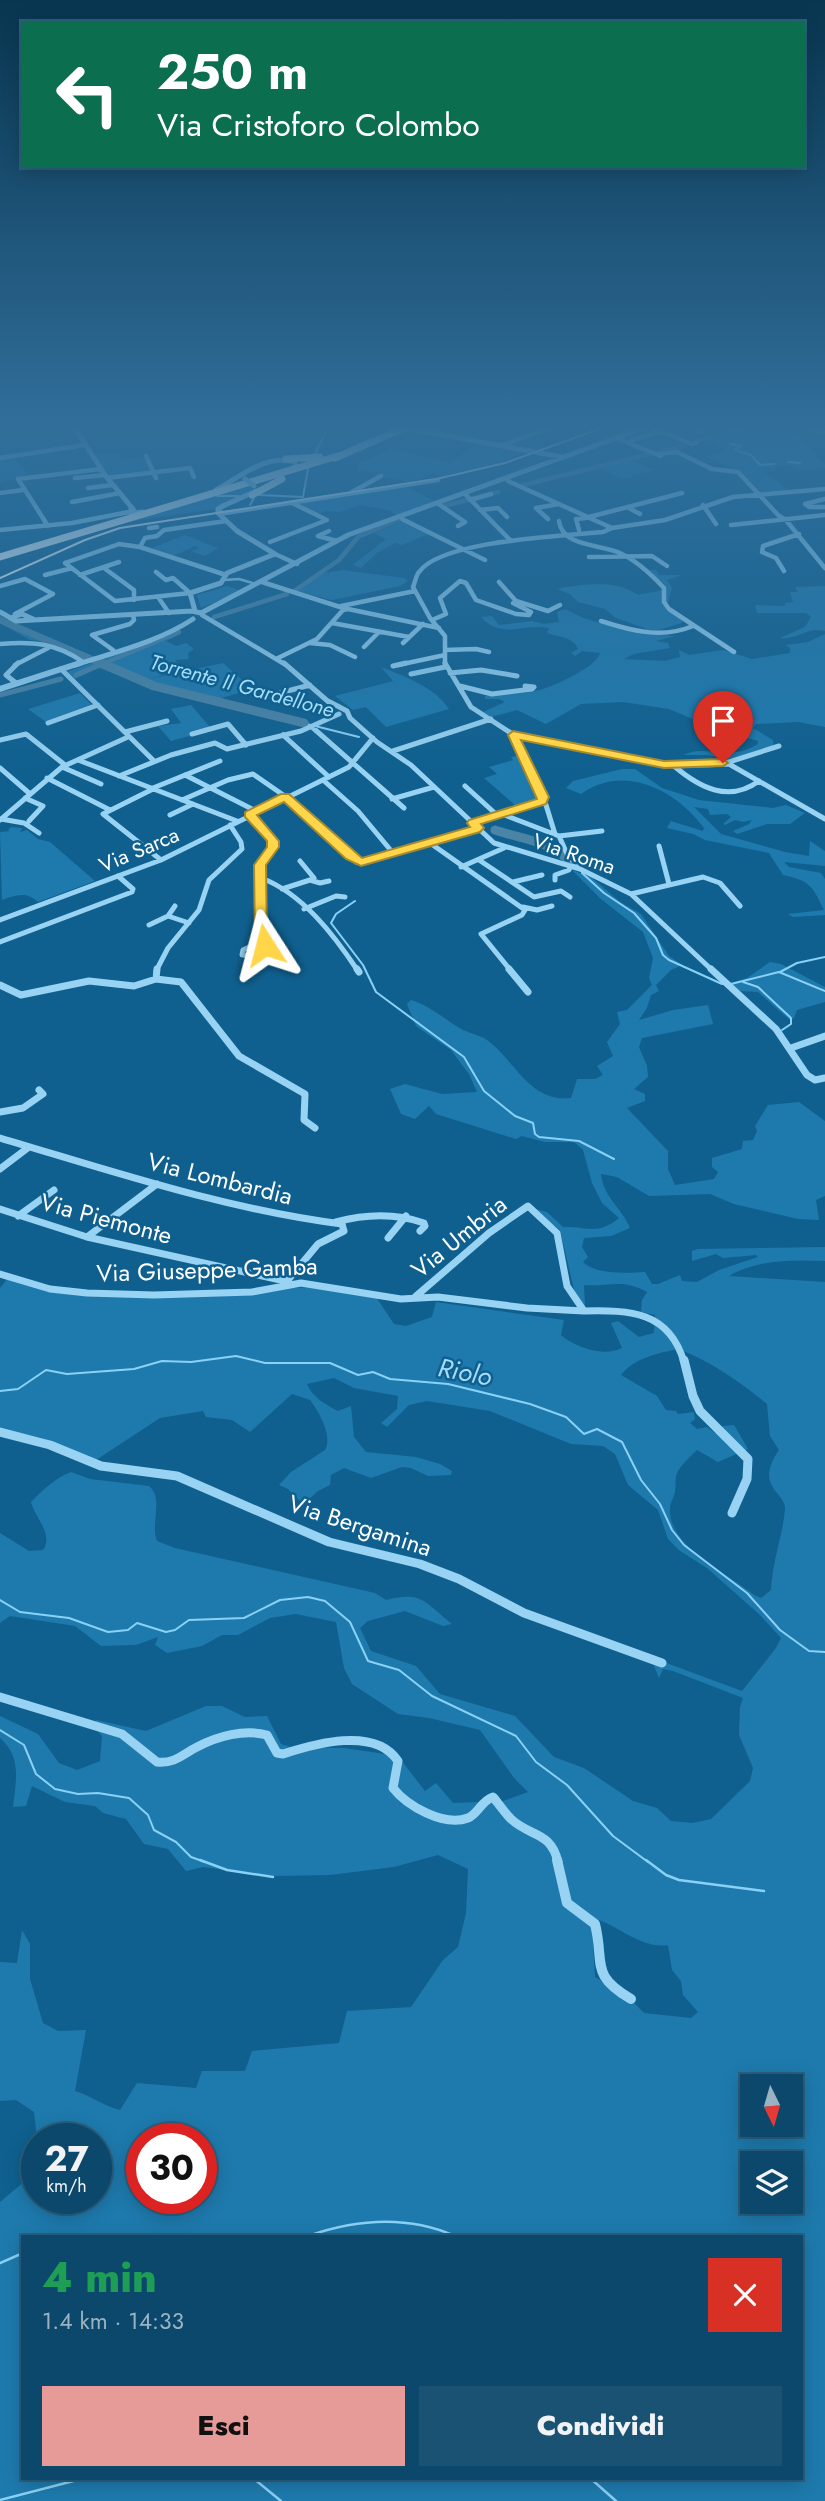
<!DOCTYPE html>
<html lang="it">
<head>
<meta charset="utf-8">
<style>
	:root { --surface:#0b486b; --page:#195273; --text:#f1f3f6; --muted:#9ab2c1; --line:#2b607e; --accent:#e69b98 }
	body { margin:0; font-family:Jost,sans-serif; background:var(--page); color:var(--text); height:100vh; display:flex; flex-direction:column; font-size:26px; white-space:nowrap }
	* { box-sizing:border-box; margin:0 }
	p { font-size:23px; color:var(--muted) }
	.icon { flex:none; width:38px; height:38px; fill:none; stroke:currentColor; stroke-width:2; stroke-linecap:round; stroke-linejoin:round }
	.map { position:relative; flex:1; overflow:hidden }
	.details { position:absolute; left:21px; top:2235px; width:782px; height:245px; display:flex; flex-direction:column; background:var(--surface); border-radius:0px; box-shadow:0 4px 18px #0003,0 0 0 2px var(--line) }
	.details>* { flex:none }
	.hud { position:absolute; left:21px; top:21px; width:784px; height:147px; border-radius:0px; box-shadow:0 4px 18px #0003,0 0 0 2px var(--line); background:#0b6e4f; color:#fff; overflow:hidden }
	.needle { width:46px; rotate:175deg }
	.controls { position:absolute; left:740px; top:2074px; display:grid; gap:14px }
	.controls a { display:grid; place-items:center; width:63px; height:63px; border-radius:0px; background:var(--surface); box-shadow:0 4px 18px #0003,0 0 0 2px var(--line); font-size:35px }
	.speed { position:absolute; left:21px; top:2123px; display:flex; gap:14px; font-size:35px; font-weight:700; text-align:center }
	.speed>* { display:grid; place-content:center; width:91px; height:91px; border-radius:50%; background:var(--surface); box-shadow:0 4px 18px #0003,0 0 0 2px var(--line); line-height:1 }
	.speed small { font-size:18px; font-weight:400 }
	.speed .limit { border:10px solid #d22; background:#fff; color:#111 }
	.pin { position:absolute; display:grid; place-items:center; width:60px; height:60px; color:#fff; margin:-72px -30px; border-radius:50% 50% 50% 0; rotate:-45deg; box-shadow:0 0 7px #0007 }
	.pin .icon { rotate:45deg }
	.me { position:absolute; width:77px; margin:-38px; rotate:351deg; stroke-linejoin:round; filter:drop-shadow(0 0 5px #0008) }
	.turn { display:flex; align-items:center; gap:24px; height:147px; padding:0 21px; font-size:32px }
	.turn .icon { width:91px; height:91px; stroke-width:2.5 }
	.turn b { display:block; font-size:49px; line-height:60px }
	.round { display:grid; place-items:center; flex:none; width:74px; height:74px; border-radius:0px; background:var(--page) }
	.head { display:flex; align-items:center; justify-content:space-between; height:119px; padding:0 21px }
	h1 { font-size:42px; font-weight:800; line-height:52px; color:#1e9e55 }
	.action { display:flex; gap:14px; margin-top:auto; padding:14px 21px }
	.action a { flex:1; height:80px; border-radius:0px; background:var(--accent); color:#111; font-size:28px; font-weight:800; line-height:80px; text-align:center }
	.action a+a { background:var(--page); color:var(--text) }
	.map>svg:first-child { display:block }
	.green { fill:#1e7aad; fill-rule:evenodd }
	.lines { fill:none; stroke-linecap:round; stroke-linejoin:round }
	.stream-far1 { stroke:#8ad1f7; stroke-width:2 }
	.stream { stroke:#8ad1f7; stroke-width:2.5 }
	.canal-far1 { stroke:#4a84a6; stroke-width:4.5 }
	.canal { stroke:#4a84a6; stroke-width:5 }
	.river-far1 { stroke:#4a84a6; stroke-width:7 }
	.river { stroke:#4a84a6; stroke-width:9 }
	.pedestrian { stroke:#98d3f3; stroke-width:2.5 }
	.minor-far4 { stroke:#98d3f3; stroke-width:4.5 }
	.minor-far3 { stroke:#98d3f3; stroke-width:5 }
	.minor-far2 { stroke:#98d3f3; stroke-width:7 }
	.minor-far1 { stroke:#98d3f3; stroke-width:9 }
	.minor { stroke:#98d3f3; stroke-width:10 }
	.tertiary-far1 { stroke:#98d3f3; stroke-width:5 }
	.tertiary { stroke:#98d3f3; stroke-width:6 }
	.trunk { stroke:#f2faff; stroke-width:7 }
	.tram { stroke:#fff; stroke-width:2 }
	.tertiary-bridge { stroke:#98d3f3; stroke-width:5 }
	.route { fill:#ffd54a; stroke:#a68a30; stroke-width:2 }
	.labels { text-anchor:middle; stroke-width:5; stroke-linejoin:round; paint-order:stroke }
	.far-water-label { font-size:21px; font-style:italic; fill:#a4dcfa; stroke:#0f608f }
	.far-street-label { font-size:21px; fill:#fff; stroke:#0f608f }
	.street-label { font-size:24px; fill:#fff; stroke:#0f608f }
	.water-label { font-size:26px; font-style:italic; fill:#a4dcfa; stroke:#0f608f }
</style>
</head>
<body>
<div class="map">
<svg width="825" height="2501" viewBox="0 0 825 2501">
	<rect width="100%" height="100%" fill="#0f608f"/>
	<path class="green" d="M775,429h8l25,11 -7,1 16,13 -2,2 10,8v4l-28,3 -7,-6 -15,2 2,3 -12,2 24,19 -27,2 -24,-25 -9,-1 -24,-11 21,-4 -12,-12c20,-8 37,-9 60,-8z
		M479,443l49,9 -42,14 -46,10 -6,-3 -25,9 -52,-13 2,-5 33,-16 60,16 -1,-2z
		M118,453l3,7 23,-3 7,15 -43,4 -14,-21z
		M15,458l12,18 -27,7v-23z
		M632,460l22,10 -33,9 -19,-10z
		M249,485l4,6 -38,18 -96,14z
		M408,487l28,15 -39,14 -8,-6 -30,-5 -19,7 -14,-1 -10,3 -20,-11z
		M402,521l27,13 -27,11 -6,-2 -18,9 -17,16 -8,-3 33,-26 -12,-6z
		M185,535l33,13 -13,8 -14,-5 8,-3 -4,-2 -22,10 -21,-8z
		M343,570l61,8 4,3 -8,5 -68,14 -36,-9 26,-18z
		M649,570h7l3,5h23l-15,5 5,8 -6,22 16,9v4l-37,11 30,2 -19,5 12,2 2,5 -36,6 -10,5 41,2 15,-4 -1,-7 10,5 34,-5 29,9 38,-6v-5l-4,-3 22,-3 17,-8v93l-27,-5 -42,2 -3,4 20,12 1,9 -45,11 -21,-5h-25c24,-12 44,8 75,-11v-3l-17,-5 -16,6 -15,-9 4,-5 -45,-19 -46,-7 -42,2 -35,20 -29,-14 -26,7 -8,-5 22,-10 -6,-3h-14v-3c18,-2 38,-2 55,-6 14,-4 57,-23 60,-37l-18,-2 -7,5 -4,-3 7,-4c-4,-12 -20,-12 -31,-16l2,-5c-27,-5 -47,12 -68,-11l11,-1 7,9 33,-4 12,3 15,-2 -2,-10 8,-3c25,14 51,19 80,22v-3l-29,-10 -11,-9 -27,-7 -8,-8 -13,-5c27,-5 57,-10 81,6l25,-5 2,-5z
		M227,586l14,5 -40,17 -4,-13z
		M825,586v45c-17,-5 -28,9 -45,7l25,-11 6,-10 -5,-4h-49l-2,-8 30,1v-3l8,-1 -3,-10h8l-3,-5z
		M0,615l8,6 84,36 -8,3 -42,-19 -12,-1 -30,-17z
		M177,632l4,2 -15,7 10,5 10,-3 8,6 -6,4 1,6 -14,1 9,9 -35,10 74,-16 27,24 7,1 -43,12 97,23 -5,3 -127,-30 -80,-28 -24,11 -8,-7z
		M381,667c23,9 55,21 68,42l-63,18 -20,-20 -13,3 -18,-14 58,-15z
		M80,693l12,12 -46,17 -18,-13z
		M191,705l19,22 -20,4 3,4 -22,6 -13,-15 23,-3 -10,-14z
		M520,755l18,44 -21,8 -33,-29 13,-4 -8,-7 24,-7 -2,-3z
		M622,769h13l27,19 37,12 74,8 13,-3 19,8 -15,11h-23l-30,10 -4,-3 16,-7 3,-4 -9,2 -8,-2 -10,5 -2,-1 8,-7 -4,-3 -17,1 -2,-6 -14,-2 27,27 64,18 24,4 1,-15 15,10v15l-41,-4 5,5 32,6 4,6v36l-32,2 -5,-3 36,-4c-12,-25 -14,-29 -41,-35l-14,-22 -64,-13 -12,-6 -26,-6 4,-7 32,10 1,-3c-28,-38 -80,-65 -123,-34l-15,-6 7,-7z
		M11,827l11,1 -2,4 7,-2 11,9 12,3 45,39 -57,21c-12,-11 -22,-7 -36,-2l-2,-68 10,-1 -2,-1z
		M572,870l19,7 29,25 21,12 28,42 13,9 -11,5 -15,15 3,6 -8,4 -4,13 -8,12 34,-10 35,-5 5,19 -71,14 -3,9 8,19 1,11 -14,12 11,5v7l-18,7 41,43v18l7,16 39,-6 4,-7 -6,-5v-9l30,-9 1,-8 10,-1 4,-9 -2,-5 13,-21 31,-3 26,19v75l-9,4 3,20 -21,-1 -64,-15 -24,-10 -61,2 -32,-19 -16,-3c2,23 21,34 29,54l-19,8 -27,2 -2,9 6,10 -5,5c13,13 44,11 62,10l7,12h6l22,-9 2,6 15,1 22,-12 39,-13 -2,-2 -33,3 -7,-4 -24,7v-10l6,-2 127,-2v14c-32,-1 -68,-2 -96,15l96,6v1219h-825v-299l25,-21 12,-25v42h59v-60h-59l-3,-26 -18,-12 -16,1v-139l17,1 5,-33 8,14v35l13,44 15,8 28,-1 -11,61c17,5 28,15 45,19l17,-27 59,5 6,-17h43l7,-20 87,-8 8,-32 64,-4 32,-47 15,-13 8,-34 2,-44 -30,-14 -44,12 -64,8 -57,1 -70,-9 -17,4 -18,-22 -24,-5 -18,-25 -23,-6 -8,-7 -30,-4 -33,-16 -6,20 -13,1c3,-26 9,-50 -13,-69v-22l38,18 21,29 18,7 23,-9 2,-25 -8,-10 2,-6 50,11 60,-25h16l23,11 22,-1 14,28 10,3 53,1 54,8 27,35 11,-8 17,20 50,-2 25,-9 -14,-14 -34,-48 -51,-12 -31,-4 -46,-30 -8,-16 -8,-46 -40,-8 -26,4 -32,17h-16l-20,11 -35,7 -12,-8 3,-8 -22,8 -35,1 -26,-20 -65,-10 -10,7v-90l29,18 14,-1c11,-16 -8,-32 -12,-48 12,-12 24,-24 40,-30l19,7 59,7c15,12 1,38 8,55l18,7 200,45 11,7c37,-9 38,2 66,24l-9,2 -38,-15 -37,10 -8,7 11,23 45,15 24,28 75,22 39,41 30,11 49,33 24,7 14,13 21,2 19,-4 39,-38 3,-13 -14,-33 1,-28 3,-9 -70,-27 -10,-2 -4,9 -5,-12 7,-5 81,30 34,-43 5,-10 -21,-23 -53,-47 -27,-17 -12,-12 -10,-29 -30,-25 -13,-31 -12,-8 -32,-2 -81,-33 -63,-10 -18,4 -22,22 -6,-4 16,-14 1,-13 -44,-8 -20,-10 -27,6c6,14 18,20 31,27l13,-5 3,31 12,15 50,5 24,7 12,7 -1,4 -23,1 -17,-8 -9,-1 -31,11 -27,-10 -13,7 -1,10 -12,6 -11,10 -6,1 -13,-13 -9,-4 12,-13 34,-22c8,-14 -6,-38 -15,-50l-18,-6 -42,38 -18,-12 -26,-3 -3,-6 -43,7 -64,42 -54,-22 -42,-9v-141l8,-10 97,18 209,-9 62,10 18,27 12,2 26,-9 4,-15 128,18 -3,15c15,13 42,22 61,13l-11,-25 7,-2 21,16 15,-4 1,-18 -14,-3 1,-12 5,-8c-25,-14 -38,-5 -63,-7l1,22 -9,-9 -16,-68 -25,-21 12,3 16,15c24,-1 34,9 56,-9l-17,-15 -10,-20 -9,-33 -9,-8h-29l-23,-6 -6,3 -80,-25 -7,-8 -14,13 -14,-5 -11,-25 15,-5 37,10 35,-2 -8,-18 -18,-24 -35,-24 -9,-22 4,-4c20,6 34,20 52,30 7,3 14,5 21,8 30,19 44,65 87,60l6,-19h18l8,-4 -6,-9 16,-10 -6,-14 13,-18 -3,-12 10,-2 25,-25 -3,-7 4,-20 -10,-26 -42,-33zM679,1349c34,14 60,32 88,55l3,32 9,14c-26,38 8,42 6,60 -3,28 -13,53 -14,80l-10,8 -7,-3c-26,-21 -87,-49 -84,-87 0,-5 4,-11 5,-16 1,-5 0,-11 1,-16 3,-10 14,-19 21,-26l21,12 30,-13 -14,-24 -11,1 -8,7 -8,-6 -10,2 -7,-6 5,-4 -1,-7 -16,2 -2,-3 -10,-1 -9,-14 -36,-21c13,-17 37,-22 58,-26zM599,1920c22,8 44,29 69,25l4,25 9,11 2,14 15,17 -7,6 -47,-5 -16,-16 -33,-20 -2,-35zM752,2086h39v38h-39zM142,2138h59v60h-59zM752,2163h39v39h-39zM23,2236h779v242h-779z
		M770,962l11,2 44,23v15l-28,8 -3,8 -4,2 -32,-28 -18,-1 -9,-8 16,-5z"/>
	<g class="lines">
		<path class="stream-far1" d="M34,425l20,5 23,-5
			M731,444l10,2 -6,4 16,5 9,10 14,-1
			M314,456l13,-27 6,-4
			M788,462l12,1
			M259,495l44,2 5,-28
			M217,496h22
			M250,505l4,-7
			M304,723l6,2
			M315,726l44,11
			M582,873l22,20 30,20 22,25 7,17 6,5 53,24
			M355,901l-19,13 -5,9 32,42 13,27 88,65 20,34 31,25 18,7 2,11 4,3 40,4 35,18
			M780,972l17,-9 28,-6
			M743,982l15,5 33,31v6l-9,6
			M731,984l48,-12 46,19
			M0,1391l18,-2 28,-19 21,4 67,-5 28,-8 29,1 45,-6 29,7h65l28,12 15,-3 17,7 58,5 82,20 36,13 18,17 13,-5 25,13 19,38 19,24 12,26 12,15 63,48 33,37 29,21 16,1
			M0,1600l20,12 49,6 39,14 20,-2 9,-7 29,9 9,-2 14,-10 55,-2 36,-18 28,-3 17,4 25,21 18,39 31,9 33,26 84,40 20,26 31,23 46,51 35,26
			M0,1730l24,15 12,29 19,15 23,5 20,-1 31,5 19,17 6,15 22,12 15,15 14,5"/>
		<path class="stream" d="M200,1860l27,10 46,7
			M646,1860l20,15 13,5 85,11
			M104,2236h14
			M308,2236c49,-17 99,-21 147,0
			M0,2263l23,-10
			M253,2478l28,23
			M590,2478l26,23
			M0,2500l85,-22"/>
		<path class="canal-far1" d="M692,443l49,-15
			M523,485l160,-39
			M444,506l54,-14
			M294,591l45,-31 19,-23 40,-17
			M214,617l73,-23
			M100,665l79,-33"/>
		<path class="canal" d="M76,675l28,-12
			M0,695l61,-16"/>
		<path class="river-far1" d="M0,620l105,45"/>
		<path class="river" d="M101,663l53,23 150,37
			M495,830c26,9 57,11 76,33"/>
		<path class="pedestrian" d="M224,580l15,-1 17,5"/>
		<path class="minor-far4" d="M647,425l44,19 5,-1
			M685,425l17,6
			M796,425l29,7
			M734,432l13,-7
			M616,438l45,18
			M632,440l29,-9
			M500,446l52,-19
			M657,454l20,-2 35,17 26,3 41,44 6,3 40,49
			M146,456l10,22
			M0,458l84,-13
			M75,478l30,-3
			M107,478l83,-10 4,9
			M508,481l104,47
			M88,488l24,-3
			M352,492l29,-16
			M0,493l23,-3
			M464,493l47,48
			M825,499l-20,5 4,3h16
			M470,500l21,-6
			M72,502l48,-9
			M437,503l28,19 -7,4
			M703,505l13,19
			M627,507l13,7
			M219,508l1,5h5l213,-33
			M480,510l18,-2 9,9
			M589,517l93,-24
			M402,519l83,41
			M548,519l-12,-11 23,-4
			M226,521l-62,9 -7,6 -12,2 -5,9 86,28
			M559,521c3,26 41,23 61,32 17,8 31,21 44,35v14l5,7 65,43
			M731,525l94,-10
			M48,526l-30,-47 83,-10
			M149,528l8,-1
			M0,530l72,-7 62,-12
			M579,530l-3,-11 10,-1
			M329,531l-11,5 19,5
			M270,542l57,-22 -35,-17
			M275,554l22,10
			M589,557l63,-1 15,10
			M65,563l50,38 75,-8
			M65,563l54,-19 21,3
			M104,568l30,22v10
			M784,571l-8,-13 -14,-6 1,-6 36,-12
			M156,572l10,8 7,-2 17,15
			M45,575l27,-7
			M80,575l39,-13
			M262,582l78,25
			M499,582l17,19
			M0,586l25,-7 28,15 -38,20
			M158,597l11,16
			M341,606l74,-15
			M348,609l91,19
			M202,615l84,50
			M432,620l14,-6 -6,-16 20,-17 6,2 10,17 40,14 13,1 2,-3 -18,-9 3,-2 32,10 12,-6
			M601,621c31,10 61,18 92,5
			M332,623l77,14
			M310,643l20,2 25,12
			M403,643l20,-19
			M0,644c32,-3 56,-1 83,18
			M364,647l15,-15
			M113,650l-21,-15 38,-11 4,-4 -1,-5
			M445,650l31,-1 13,3
			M278,658l39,-19 26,-29 5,-1
			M15,665l33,-17
			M398,665l47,-10
			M445,665v-29l-15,-18 -17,-31c2,-4 3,-12 6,-15 22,-32 146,-36 184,-40l9,-4 53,-8 68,-23 92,-8"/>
		<path class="minor-far3" d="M284,663l47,41
			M445,663l26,44 43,28 30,63 -2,4 4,3 9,29
			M393,666l13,-3
			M61,669l93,92
			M450,673l31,-3 36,6
			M411,674l34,-7
			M16,683l-10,-8 12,-12
			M460,686l32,8 40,-5 2,-2 -9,-1 3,3
			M265,697l45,-12
			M328,701l19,10 3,7 27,24 34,23 83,78 86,26 51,25 82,77
			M48,723l50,-18
			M312,727l92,81
			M125,732l42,-11
			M192,734l36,-10 18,21
			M283,735l46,42
			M514,735l159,31 56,-2 96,55
			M0,740l26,-6 39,31
			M393,751l98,-32
			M78,760l159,61
			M726,763l53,-17
			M674,766c26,22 55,37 85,15
			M62,767l39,17
			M0,768l29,25
			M185,775l71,36
			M119,776l52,-21 44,-12 12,6 74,-18 38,-17
			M47,778l63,32
			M323,780l35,31 35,42
			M465,786l32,29
			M153,788l67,-27
			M153,789l-50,25 58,46
			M25,798l18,8 -14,15
			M392,799l42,-12
			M182,800l46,-20 25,-6 36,25 67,63 5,1 117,-35
			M502,814l57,22 9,20 12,12
			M170,815l23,-11
			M249,815l24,26v6l-13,18v77
			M1,819l23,4 15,10
			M0,820l62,-53 66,-30
			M473,823l69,-21
			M559,836l43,-5
			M430,843l95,67 -3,5 -41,19 30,37
			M659,846l10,38
			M479,860l55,37 27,-6 9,6
			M300,861l14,17 -4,2
			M461,867l43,-19
			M261,878c41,15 73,57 97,93
			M555,880v-5l14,-5 1,-4
			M513,882l29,-7
			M282,889l28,-9 10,3 9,-2
			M631,894l72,-17 17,6 20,23
			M523,907l14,3 15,-4
			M304,909l32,-13 9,1
			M168,916l7,-10
			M0,920l161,-60 188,-93 24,-29
			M149,925l19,-9 21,7
			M0,942l132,-50 1,-3 -15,-13
			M260,942l15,5 3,4 -8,5 -28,-1 1,-5z
			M156,971l12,-23 31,-38 10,-30 33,-31 -1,-7 -11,-17"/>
		<path class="minor-far2" d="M357,969l2,3
			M509,969l19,23
			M711,969l65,60 31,46 8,5 10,-2
			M156,979l1,-10
			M0,985l21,10 68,-14 45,5 22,-7 25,3 58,74 66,38 -1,26 11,8
			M791,1048l34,-12
			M0,1112l23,-4 20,-14 -4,-4
			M0,1138c112,33 225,71 342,86l2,7 -26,13 -35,42
			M0,1169l29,-22
			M0,1209l87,28 198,44
			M18,1216l36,-26
			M336,1222c30,-8 59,-9 88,1l1,3 -5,5
			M87,1237l70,-53
			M388,1238l18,-22
			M0,1274l50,15 37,4 67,2 98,-3 49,-9 100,16 37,-2 89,11 57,3
			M415,1297l74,-64 39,-27 29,27 10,53 17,25c46,-1 85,0 100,51"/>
		<path class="minor-far1" d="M684,1360l9,36 7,15 48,48 -1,20 -15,34
			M0,1432l50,13 51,21 76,10 152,66 91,22 39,15 65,34 138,50
			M0,1697l122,37 35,28c18,2 26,-8 40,-15 21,-11 47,-18 70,-12l10,18 6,1c31,-10 92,-28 115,7l-5,27c14,18 51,39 75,30 10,-4 13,-17 25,-21 6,7 11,15 18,22 19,18 40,12 47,43"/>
		<path class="minor" d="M557,1860l10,43 28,21c10,40 -6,50 36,75"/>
		<path class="tertiary-far1" d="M73,425l32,50 28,34
			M394,425l9,2
			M406,428l156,29
			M216,490c25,-14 49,-36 79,-28v5l-7,3
			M223,506l-5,3v4l19,18 38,23
			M223,506l33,-15
			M131,507v6l12,-1
			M195,611l-5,-18 31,-10 6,-10 48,-19
			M0,612l16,9 176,-10 9,2 147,-78 304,-110
			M10,618l12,-4 11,5
			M75,665c40,-13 83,-23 118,-46"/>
		<path class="tertiary" d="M0,689l80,-26"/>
		<path class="trunk" d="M335,458l76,-33
			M286,459l34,-2
			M252,495l30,-16
			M0,557l341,-102"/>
		<path class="tram" d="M0,578l85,-38 35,-12 316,-49 69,-16 105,-38"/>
		<path class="tertiary-bridge" d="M245,479l9,7"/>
	</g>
	<linearGradient id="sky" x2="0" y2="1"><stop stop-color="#08354f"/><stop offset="0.55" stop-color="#316f9b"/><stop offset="1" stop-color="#316f9b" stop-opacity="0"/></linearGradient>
	<rect width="825" height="775" fill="url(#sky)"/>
	<path class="route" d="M513,731l151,30 59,-2 5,4 -5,3 -59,2 -143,-28 28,57 -3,7 -65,20 3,4 -4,4 -119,34 -15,-7 -62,-57 -27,13 22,26v6l-13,18 1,76 5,4 -7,4 -10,-4 -1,-80 13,-18v-6l-22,-24v-5l36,-18h8l73,64 108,-31 -3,-4 2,-3 68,-21 -29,-64z"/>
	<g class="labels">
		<g class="far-water-label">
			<text transform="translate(242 686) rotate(15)" y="7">Torrente Il Gardellone</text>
		</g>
		<g class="far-street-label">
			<text transform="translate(139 850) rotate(-23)" y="7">Via Sarca</text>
			<text transform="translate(574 854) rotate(19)" y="7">Via Roma</text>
		</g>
		<g class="street-label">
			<text transform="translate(220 1179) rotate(14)" y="8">Via Lombardia</text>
			<text transform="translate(106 1219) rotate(15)" y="8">Via Piemonte</text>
			<text transform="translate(459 1237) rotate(-39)" y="8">Via Umbria</text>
			<text transform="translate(207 1270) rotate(-2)" y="8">Via Giuseppe Gamba</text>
			<text transform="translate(360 1526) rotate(18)" y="8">Via Bergamina</text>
		</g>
		<g class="water-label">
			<text transform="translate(465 1372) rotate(11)" y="9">Riolo</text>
		</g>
	</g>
</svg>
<div class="controls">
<a><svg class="needle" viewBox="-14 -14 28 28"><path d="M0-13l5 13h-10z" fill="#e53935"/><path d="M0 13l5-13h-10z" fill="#9ab2c1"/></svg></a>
<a><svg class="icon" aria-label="layers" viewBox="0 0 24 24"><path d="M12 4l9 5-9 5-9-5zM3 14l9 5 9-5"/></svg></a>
</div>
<div class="speed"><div>27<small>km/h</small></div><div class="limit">30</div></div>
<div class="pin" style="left:723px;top:763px;background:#d93025"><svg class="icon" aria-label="arrive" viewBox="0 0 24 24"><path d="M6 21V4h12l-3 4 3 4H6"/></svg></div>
<svg class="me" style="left:265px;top:945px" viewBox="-20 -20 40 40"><path d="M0-17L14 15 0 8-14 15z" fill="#ffd54a" stroke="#fff" stroke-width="4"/></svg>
<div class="hud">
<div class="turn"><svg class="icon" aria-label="left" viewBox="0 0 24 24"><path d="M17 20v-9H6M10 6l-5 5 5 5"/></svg><div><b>250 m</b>Via Cristoforo Colombo</div></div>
</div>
<section class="details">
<div class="head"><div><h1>4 min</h1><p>1.4 km · 14:33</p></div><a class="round" style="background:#d93025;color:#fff"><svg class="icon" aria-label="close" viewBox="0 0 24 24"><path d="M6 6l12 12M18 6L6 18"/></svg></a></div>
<div class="action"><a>Esci</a><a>Condividi</a></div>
</section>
</div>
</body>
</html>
